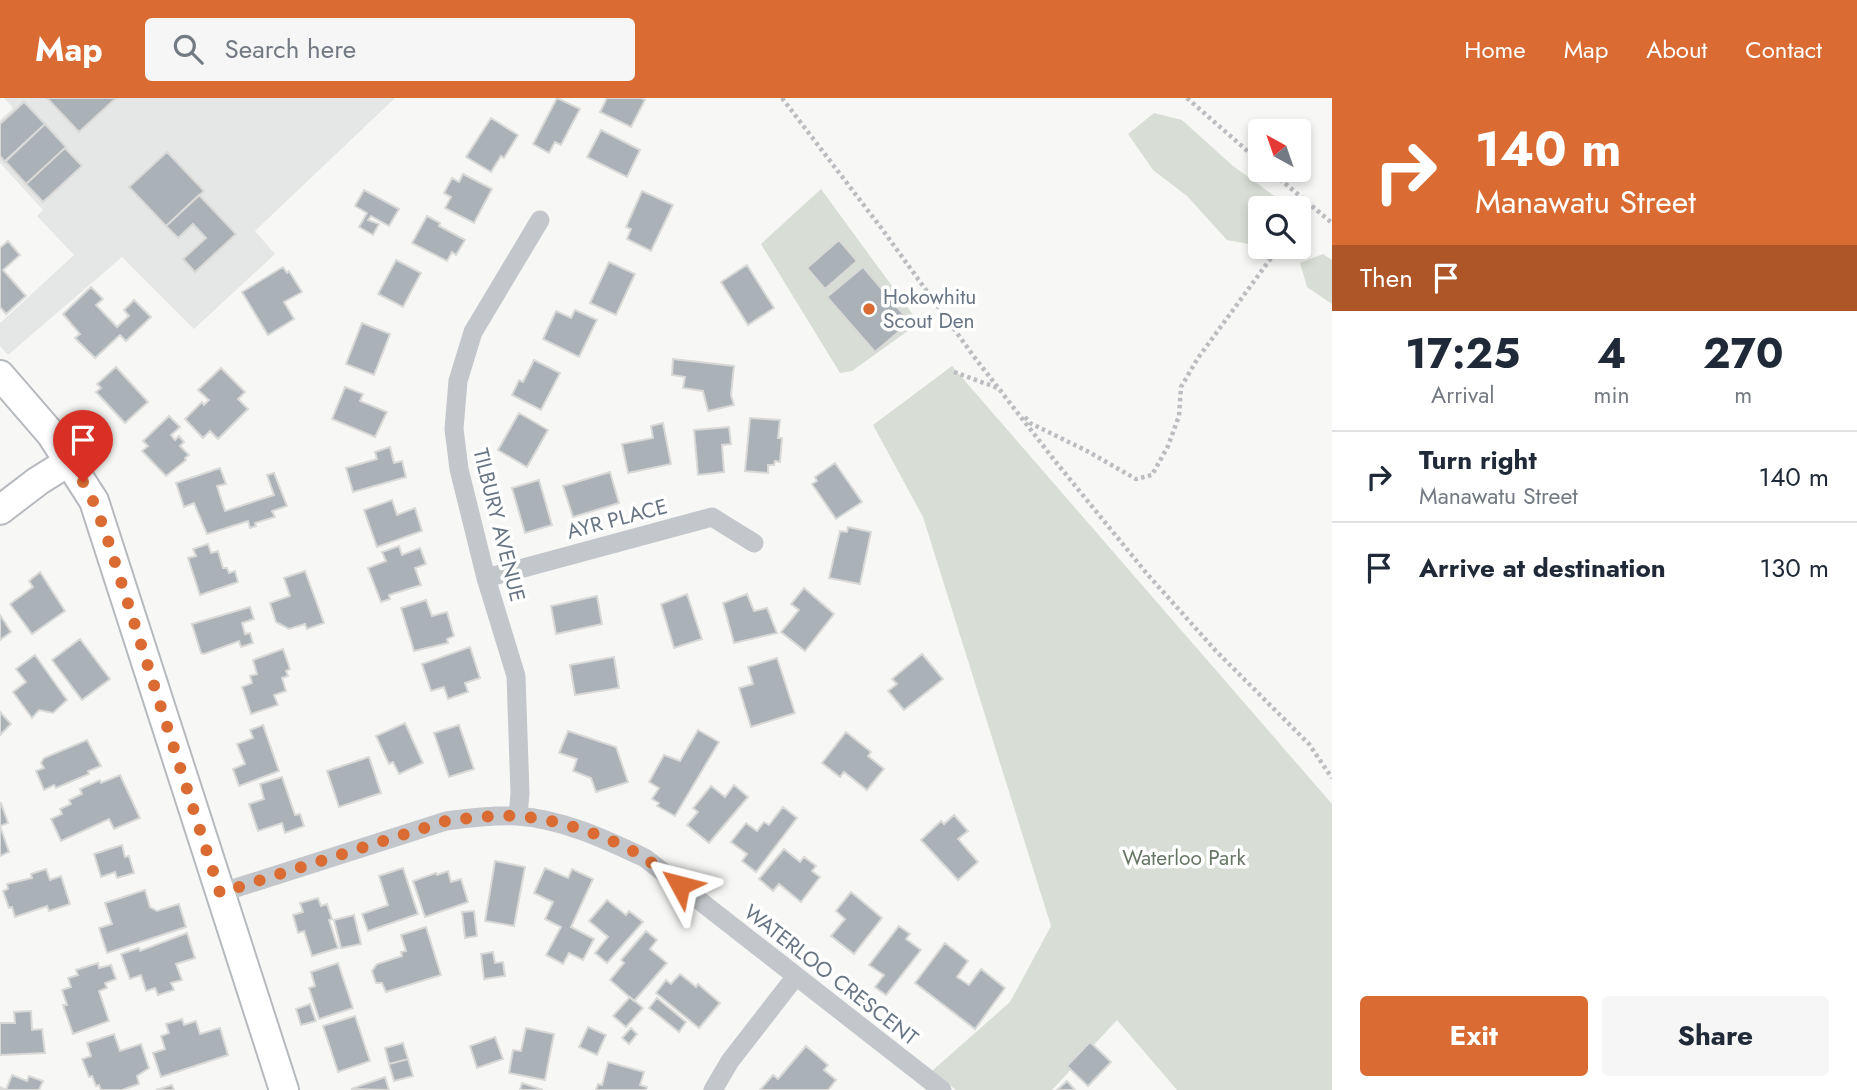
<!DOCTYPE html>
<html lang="en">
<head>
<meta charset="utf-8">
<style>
	:root { --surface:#fff; --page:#f6f6f7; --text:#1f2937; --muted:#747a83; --line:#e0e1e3; --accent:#da6c33 }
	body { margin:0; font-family:Jost,sans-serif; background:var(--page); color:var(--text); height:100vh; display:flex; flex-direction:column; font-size:26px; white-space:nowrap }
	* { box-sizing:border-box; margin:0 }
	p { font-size:23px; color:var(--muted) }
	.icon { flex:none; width:38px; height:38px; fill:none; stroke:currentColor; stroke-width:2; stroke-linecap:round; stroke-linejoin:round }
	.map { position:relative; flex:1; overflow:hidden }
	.sheet { display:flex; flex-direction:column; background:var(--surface); width:525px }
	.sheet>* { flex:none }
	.banner { background:#da6c33; color:#fff; overflow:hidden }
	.needle { width:46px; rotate:320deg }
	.buttons { position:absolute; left:1248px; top:21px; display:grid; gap:14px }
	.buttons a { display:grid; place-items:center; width:63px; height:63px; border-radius:7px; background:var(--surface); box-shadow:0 4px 10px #0003; font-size:35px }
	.pin { position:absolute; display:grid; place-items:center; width:60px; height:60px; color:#fff; margin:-72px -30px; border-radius:50% 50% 50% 0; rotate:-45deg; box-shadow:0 0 7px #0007 }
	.pin .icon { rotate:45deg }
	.me { position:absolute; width:77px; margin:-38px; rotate:308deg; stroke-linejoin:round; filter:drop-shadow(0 0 5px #0008) }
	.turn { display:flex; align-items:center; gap:24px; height:147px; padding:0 28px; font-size:32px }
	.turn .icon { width:91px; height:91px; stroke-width:2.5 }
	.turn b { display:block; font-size:49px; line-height:60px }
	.then { display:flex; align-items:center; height:66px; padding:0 28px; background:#0003; gap:14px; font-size:26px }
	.eta { display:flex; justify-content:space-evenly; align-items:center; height:119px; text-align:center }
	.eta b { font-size:42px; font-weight:700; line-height:49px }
	.primary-button { display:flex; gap:14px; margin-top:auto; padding:14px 28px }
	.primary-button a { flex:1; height:80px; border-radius:7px; background:var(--accent); color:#fff; font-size:28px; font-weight:700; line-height:80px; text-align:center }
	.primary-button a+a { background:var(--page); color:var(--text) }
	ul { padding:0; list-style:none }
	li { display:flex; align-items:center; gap:21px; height:91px; padding:0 28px; border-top:2px solid var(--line) }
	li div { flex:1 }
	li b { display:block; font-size:26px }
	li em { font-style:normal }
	header { display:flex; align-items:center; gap:42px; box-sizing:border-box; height:98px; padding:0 35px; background:var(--accent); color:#fff }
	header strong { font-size:33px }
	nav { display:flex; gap:38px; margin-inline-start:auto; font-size:24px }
	.search { width:490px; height:63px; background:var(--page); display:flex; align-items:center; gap:18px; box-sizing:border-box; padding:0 24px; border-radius:7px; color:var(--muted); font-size:26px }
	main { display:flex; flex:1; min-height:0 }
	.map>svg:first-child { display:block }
	.built { fill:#e5e6e6 }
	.green { fill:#d8ded6 }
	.building { fill:#aab1b7; stroke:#d9d9d7; stroke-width:2 }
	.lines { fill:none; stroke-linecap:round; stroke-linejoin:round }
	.secondary-casing { stroke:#b6babe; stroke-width:32 }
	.path { stroke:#bbbdc0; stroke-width:4.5; stroke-dasharray:3.5 3.5; stroke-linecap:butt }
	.street { stroke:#c3c6ca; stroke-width:19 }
	.secondary { stroke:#fff; stroke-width:28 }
	.route { stroke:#da6c33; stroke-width:12; stroke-dasharray:0 21.6 }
	.poi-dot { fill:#da6c33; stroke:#fff; stroke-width:2.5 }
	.labels { text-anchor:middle; stroke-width:7; stroke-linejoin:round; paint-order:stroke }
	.poi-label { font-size:21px; fill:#687584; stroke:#fff; text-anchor:start }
	.street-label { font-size:21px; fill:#687584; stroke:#fff }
	.park-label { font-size:21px; fill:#657763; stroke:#fff }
</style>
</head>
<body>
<header>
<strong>Map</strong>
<div class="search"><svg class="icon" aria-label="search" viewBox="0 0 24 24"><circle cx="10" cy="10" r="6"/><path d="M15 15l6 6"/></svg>Search here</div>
<nav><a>Home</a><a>Map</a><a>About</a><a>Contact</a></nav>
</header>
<main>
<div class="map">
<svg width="1332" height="992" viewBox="0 0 1332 992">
	<rect width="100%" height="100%" fill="#f7f7f5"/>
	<path class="built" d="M4,0h391l-140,133 20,23 -81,75 -72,-72 -114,98 -8,-9v-23l74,-68 -37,-39 6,-6 -43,-47v-43l13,-12z"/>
	<path class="green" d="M1154,15l28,7 51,46 44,32 3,10h-20v38l-33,-6 -40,-44 -34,-26 -25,-36z
		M821,91l98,134 -67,48 -12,2 -79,-129z
		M1323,156l9,6v44l-25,-17 -7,-24z
		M952,268l380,438v286h-155l-60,-70 -65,70h-96l-24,-19 78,-69 41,-76 -128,-409 -50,-92z"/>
	<path class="building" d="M47,0h69l-37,34z
		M557,0l23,11 -19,36 -6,-3 -6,11 -16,-9z
		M607,0h34l4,2 -14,27 -31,-15z
		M24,4l21,22 -40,38 -5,-6v-32z
		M491,20l27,17 -14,23 -3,-2 -10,16 -25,-15z
		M45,26l21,23 -40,37 -21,-23z
		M601,32l39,20 -13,27 -40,-20z
		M65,50l17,18 -39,36 -17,-18z
		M167,54l37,39 -38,35 -37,-39z
		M463,76l29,15 -18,34 -29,-15 6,-11 -7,-4 8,-15 7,4z
		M364,92l35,19 -10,17 -18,-10 -3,4 11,4 -6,11 -14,-8 8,-14 -12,-7z
		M642,93l31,14 -22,46 -24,-12 4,-10 -5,-2z
		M199,97l37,39 -41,38 -12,-13 23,-21 -13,-14 -15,14 -12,-12z
		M427,118l13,7 -1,3 26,14 -9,15 -4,-3 -5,9 -35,-18z
		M839,142l18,21 -32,28 -18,-21z
		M8,143l12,14 -17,15 23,26 -20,18 -6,-7v-59z
		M396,162l25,13 -18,34 -25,-13z
		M609,164l26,12 -19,41 -26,-12z
		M747,167l27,43 -26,17 -27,-43z
		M283,169l4,6 2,-2 13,21 -18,10 10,17 -26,16 -26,-43z
		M863,169l47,55 -35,30 -48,-55z
		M91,189l12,12 -7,6 21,22 12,-11 -5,-6 10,-10 17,17 -25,24 -6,-6 -25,23 -20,-20 5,-4 -17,-20z
		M575,212l22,10 -18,37 -36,-18 13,-28 15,7z
		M362,225l28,11 -16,41 -28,-11z
		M673,261l61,7 -3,29 3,10 -26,6 -5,-20 -20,-3 2,-11 -13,-2z
		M534,262l26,13 -19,37 -29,-15 7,-15 4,2z
		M116,269l32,35 -23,21 -29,-31 5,-4 -4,-4z
		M221,270l24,24 -7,7 10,10 -30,30 -8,-8 -7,7 -18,-19 17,-17 2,3 5,-5 -11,-10z
		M345,289l18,7 -3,7 27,11 -12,25 -43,-18z
		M519,315l29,17 -21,37 -29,-17z
		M169,318l11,11 -9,8 4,5 4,-4 5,6 -4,4 9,9 -4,3 1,2 -20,16 -24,-25 6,-5 -5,-5z
		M750,320l30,2 -2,18h4l-2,24 -5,-1 -1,4h-6v8l-23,-2z
		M663,325l8,41 -43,9 -6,-29 31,-6 -2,-12z
		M729,329l2,17 -9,1 2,27 -26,3 -4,-45z
		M390,349l4,16 8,-2 4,16 -53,15 -7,-24 31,-9 -2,-7z
		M835,365l27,39 -26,17 -24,-35 5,-3 -2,-4z
		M220,370l6,16 -9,2 8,25 49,-16 -7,-20 7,-2 13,33 -15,5 3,6 -20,6 1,3 -6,2 -2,-7 -41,13 -13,-31 -10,4 -8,-24z
		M610,374l9,31 -46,14 -10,-31z
		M539,382l13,45 -27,8 -13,-45z
		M392,402l5,15 18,-7 7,23 -45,16 -13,-37z
		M848,429l23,5 -11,52 -31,-6 11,-47 7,1z
		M208,446l3,9 7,-2 5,17h4l2,5 6,-2 3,11 -38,13 -12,-37 8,-2 -3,-7z
		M399,448l3,9 18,-7 6,16 -11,4 6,17 -32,10 1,4 -9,3 -13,-34 18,-7 -4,-9z
		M305,473l19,52 -17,6 -2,-5 -16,5 -13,-7 -6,-19 20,-7 -6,-18z
		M40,474l25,39 -33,23 -22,-30 23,-17 -4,-6z
		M804,490l30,26 -29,37 -24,-19 18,-22 -8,-6z
		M687,496l15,45 -28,9 -13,-44z
		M747,496l7,17 13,-3 10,25 -43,10 -11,-40z
		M597,498l5,28 -46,10 -5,-28z
		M426,502l6,16 15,-4 7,24 -7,3 1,4 -34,8 -13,-43z
		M250,509l4,12 -12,4 3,11 5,-1 3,10 -12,4 -2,-6 -35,13 -3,-1 -9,-29z
		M0,517l11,17 -11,8z
		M80,541l30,40 -28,21 -30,-40z
		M470,549l10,31 -15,5 3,9 -20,7 -4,-12 -13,4 -9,-27z
		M283,551l7,20 -4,2 2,5 -6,2 4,13 -12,4 4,10 -27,9 -9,-27 10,-4 -2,-7 7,-2 -4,-14z
		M922,556l21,25 -39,31 -16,-19 9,-7 -5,-5z
		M35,557l32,45 -14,13 -14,-3 -7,8 -19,-26 13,-10 -10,-13z
		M614,559l5,31 -44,7 -5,-30z
		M777,560l18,55 -44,14 -12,-39 14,-4 -5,-17z
		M0,614l11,12 -11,11z
		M405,625l18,40 -24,11 -6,-12 -4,2 -13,-28z
		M263,627l16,46 -40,15 -6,-17 12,-5 -8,-20 16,-6 -3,-8z
		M459,627l15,44 -25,8 -15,-44z
		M698,632l21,12 -44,74 -18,-10 2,-3 -7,-4 7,-11 -10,-6 15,-27 16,6z
		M568,633l48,16 12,35 -32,10 -5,-14 -18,-7 4,-12 -18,-6z
		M846,634l25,20 -3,4 16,13 -17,21 -23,-18 -4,5 -18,-14z
		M87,642l14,26 -13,5 1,3 -33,14 -2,-3 -10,5 -8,-19 8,-3 -3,-5 3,-5z
		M369,659l12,36 -42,14 -12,-36z
		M120,677l20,43 -26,11 -5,-10 -48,22 -10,-22 11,-5 -2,-5 11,-5 -2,-4 13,-6 -2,-5 20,-9 1,3z
		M282,679l13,38 5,-1 4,12 -19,7 -3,-10 -24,8 -9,-27 15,-5 -4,-15z
		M734,687l14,12 -39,46 -22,-18 11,-13 -5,-4 18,-22 14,11z
		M1,705l7,20 -8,3v-22z
		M783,709l14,11 -41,54 -14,-11 5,-7 -16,-12 15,-19 11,8 7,-9 5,3z
		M954,717l14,16 -10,8 20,23 -20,18 -37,-40 20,-19 3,3z
		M0,728l9,26 -9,4z
		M122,747l3,12 4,-1 5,17 -17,5 -2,-6 -14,5 -7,-23z
		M784,751l16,13 4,-5 12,9 -4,5 8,6 -19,25 -22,-18 -6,7 -14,-12z
		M495,763l30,6 -11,59 -29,-5z
		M403,770l15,46 -50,17 -6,-17 26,-9 -9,-29z
		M545,770l23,10 4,-9 21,10 -22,48 23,12 -11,21 -14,-7 -6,11 -17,-9 15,-28 -16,-8 8,-17 -19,-9z
		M46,771l4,11 11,-4 9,28 -21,7 -2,-5 -32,11 -3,-10 -3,1 -6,-17 5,-2 -1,-5 25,-6 -1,-4z
		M448,773l3,11 10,-3 7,23 -43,15 -12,-36 23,-8 1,2z
		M145,792l5,17 7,4 22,-7 7,23 -79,26 -8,-25 13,-4 -7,-21z
		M851,794l31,26 -28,36 -23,-18 14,-17 -9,-8z
		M318,800l3,8 6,-2 5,15 -3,1 9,28 -26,8 -8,-25 -6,2 -5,-18 10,-3 -3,-9z
		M607,802l19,15 3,-4 14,11 -36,41 -12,-10 13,-16 -19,-16z
		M474,813l3,25 -12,2 -3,-26z
		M354,817l7,29 -20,4 -7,-28z
		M899,828l11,8 -4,5 15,11 -35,45 -11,-8 9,-12 -15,-10z
		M426,829l15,48 -55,17 -4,-9h-6l-4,-12 5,-7 25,-8 -1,-4 5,-1 -5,-16z
		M646,833l11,9 -7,9 17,14 -33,38 -24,-21 14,-17 -3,-3z
		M187,835l8,25 -19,6 6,16 -11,3 3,7 -16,5 -3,-7 -9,3 -5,-16 -11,4 -9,-25 18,-6 1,3z
		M945,845l23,18 -11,16 12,8 12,-16 24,19 -30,41 -60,-46z
		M493,854l2,11 8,-1 2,14 -21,3 -3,-25z
		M98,865l1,5 12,-3 5,14 -11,4 2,5 -8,3 10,30 -36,13 -10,-29h4l-5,-15 9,-3 -3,-9 10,-3 -2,-5z
		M338,865l15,45 -34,11 -10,-31 6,-2 -4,-14z
		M680,876l16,13 2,-3 22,19 -21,25 -43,-35 10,-13 5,4z
		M630,899l13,11 -17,19 -13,-11z
		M657,900l29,24 -7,10 -30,-24z
		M310,906l6,17 -15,4 -5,-16z
		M31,913l1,19 10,-1 3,24 -45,2v-32h15l-1,-11z
		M355,918l15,45 -32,11 -15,-46z
		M182,921l2,6 12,-4 4,13 20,-6 8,27 -67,22 -8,-24 12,-4 -4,-13 8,-3 -3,-9z
		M588,929l18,8 -9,20 -18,-8z
		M526,930l28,6 -9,46 -36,-7 4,-23 8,1z
		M631,930l6,6 -8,10 -7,-6z
		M114,936l6,17 21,-7 8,24 -12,8 2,8 -17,6h-21l-2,-5 -3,1 -4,-10 -3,1 -7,-18 9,-3 -4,-13z
		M495,939l8,22 -26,9 -7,-22z
		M1090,944l21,20 -23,24 -21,-20z
		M403,945l5,16 -19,5 -4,-16z
		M806,948l22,19 -4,5 12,10 -8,10h-68l13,-15 5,4z
		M408,961l5,17 -19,5 -5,-17z
		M608,964l36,10 -4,13 7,2 -1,3h-50l2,-6 4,1z
		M12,977l15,6 2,-5 14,5 -4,9h-39v-3l6,3z
		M385,979l4,13 -38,-1z
		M1067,983l8,9h-18z
		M522,985l21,7h-23z
		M172,987l2,5h-18z"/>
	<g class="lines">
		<g class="secondary-casing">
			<path id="secondary" d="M0,277l51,59 43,67 190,589
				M0,412l38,-29 32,-20"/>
		</g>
		<path class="path" d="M782,0l100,131 93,129 80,103 93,114 68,76 93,93 23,34
			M1187,0l73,64
			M1269,72l63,53
			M1298,121l11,-14
			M954,274l44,16
			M1025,319l5,6 57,28 49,28 16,-4 16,-29 11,-30 2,-29 17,-29 81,-111"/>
		<path class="street" d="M486,480l226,-61 42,26
			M518,718l2,-23 -4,-117 -30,-98 -27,-109 -5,-40 4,-48 15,-49 67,-112
			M220,795l226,-72c23,-3 47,-6 71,-5 45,3 88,23 128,42l297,232
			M713,992l17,-29 66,-85"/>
		<use href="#secondary" class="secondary"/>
	</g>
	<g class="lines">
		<path class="route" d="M83,384l10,19 12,30 115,362 226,-72c23,-3 47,-6 71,-5 42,3 92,20 128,42 12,8 23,18 35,27"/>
	</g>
	<circle class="poi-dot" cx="869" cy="211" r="7"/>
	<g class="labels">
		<g class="poi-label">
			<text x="883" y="206">Hokowhitu<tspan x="883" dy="24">Scout Den</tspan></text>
		</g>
		<g class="street-label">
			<text transform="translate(617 421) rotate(-15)" y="7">AYR PLACE</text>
			<text transform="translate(499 427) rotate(76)" y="7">TILBURY AVENUE</text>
			<text transform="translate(831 877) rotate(38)" y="7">WATERLOO CRESCENT</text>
		</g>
		<g class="park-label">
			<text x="1184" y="767">Waterloo Park</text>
		</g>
	</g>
</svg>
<div class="buttons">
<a><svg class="needle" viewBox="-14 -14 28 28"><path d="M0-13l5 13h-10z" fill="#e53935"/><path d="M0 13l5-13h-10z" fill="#747a83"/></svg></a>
<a><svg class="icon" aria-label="search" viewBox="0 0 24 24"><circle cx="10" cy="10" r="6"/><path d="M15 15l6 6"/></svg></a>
</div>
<div class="pin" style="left:83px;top:384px;background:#d93025"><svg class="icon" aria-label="arrive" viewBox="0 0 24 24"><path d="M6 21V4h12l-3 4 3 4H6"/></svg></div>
<svg class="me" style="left:680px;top:787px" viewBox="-20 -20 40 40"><path d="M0-17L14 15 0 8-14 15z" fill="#da6c33" stroke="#fff" stroke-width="4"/></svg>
</div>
<section class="sheet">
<div class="banner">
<div class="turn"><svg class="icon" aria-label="right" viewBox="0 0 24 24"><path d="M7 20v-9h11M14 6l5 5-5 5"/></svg><div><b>140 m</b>Manawatu Street</div></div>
<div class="then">Then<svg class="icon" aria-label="arrive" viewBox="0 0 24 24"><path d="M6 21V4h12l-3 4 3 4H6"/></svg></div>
</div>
<div class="eta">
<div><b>17:25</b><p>Arrival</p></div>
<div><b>4</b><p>min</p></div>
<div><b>270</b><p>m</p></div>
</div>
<ul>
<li><svg class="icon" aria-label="right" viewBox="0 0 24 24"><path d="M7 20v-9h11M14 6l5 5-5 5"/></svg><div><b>Turn right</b><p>Manawatu Street</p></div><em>140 m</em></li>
<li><svg class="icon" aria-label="arrive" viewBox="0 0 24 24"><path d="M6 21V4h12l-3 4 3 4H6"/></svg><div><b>Arrive at destination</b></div><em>130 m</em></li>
</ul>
<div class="primary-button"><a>Exit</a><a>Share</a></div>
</section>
</main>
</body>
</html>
